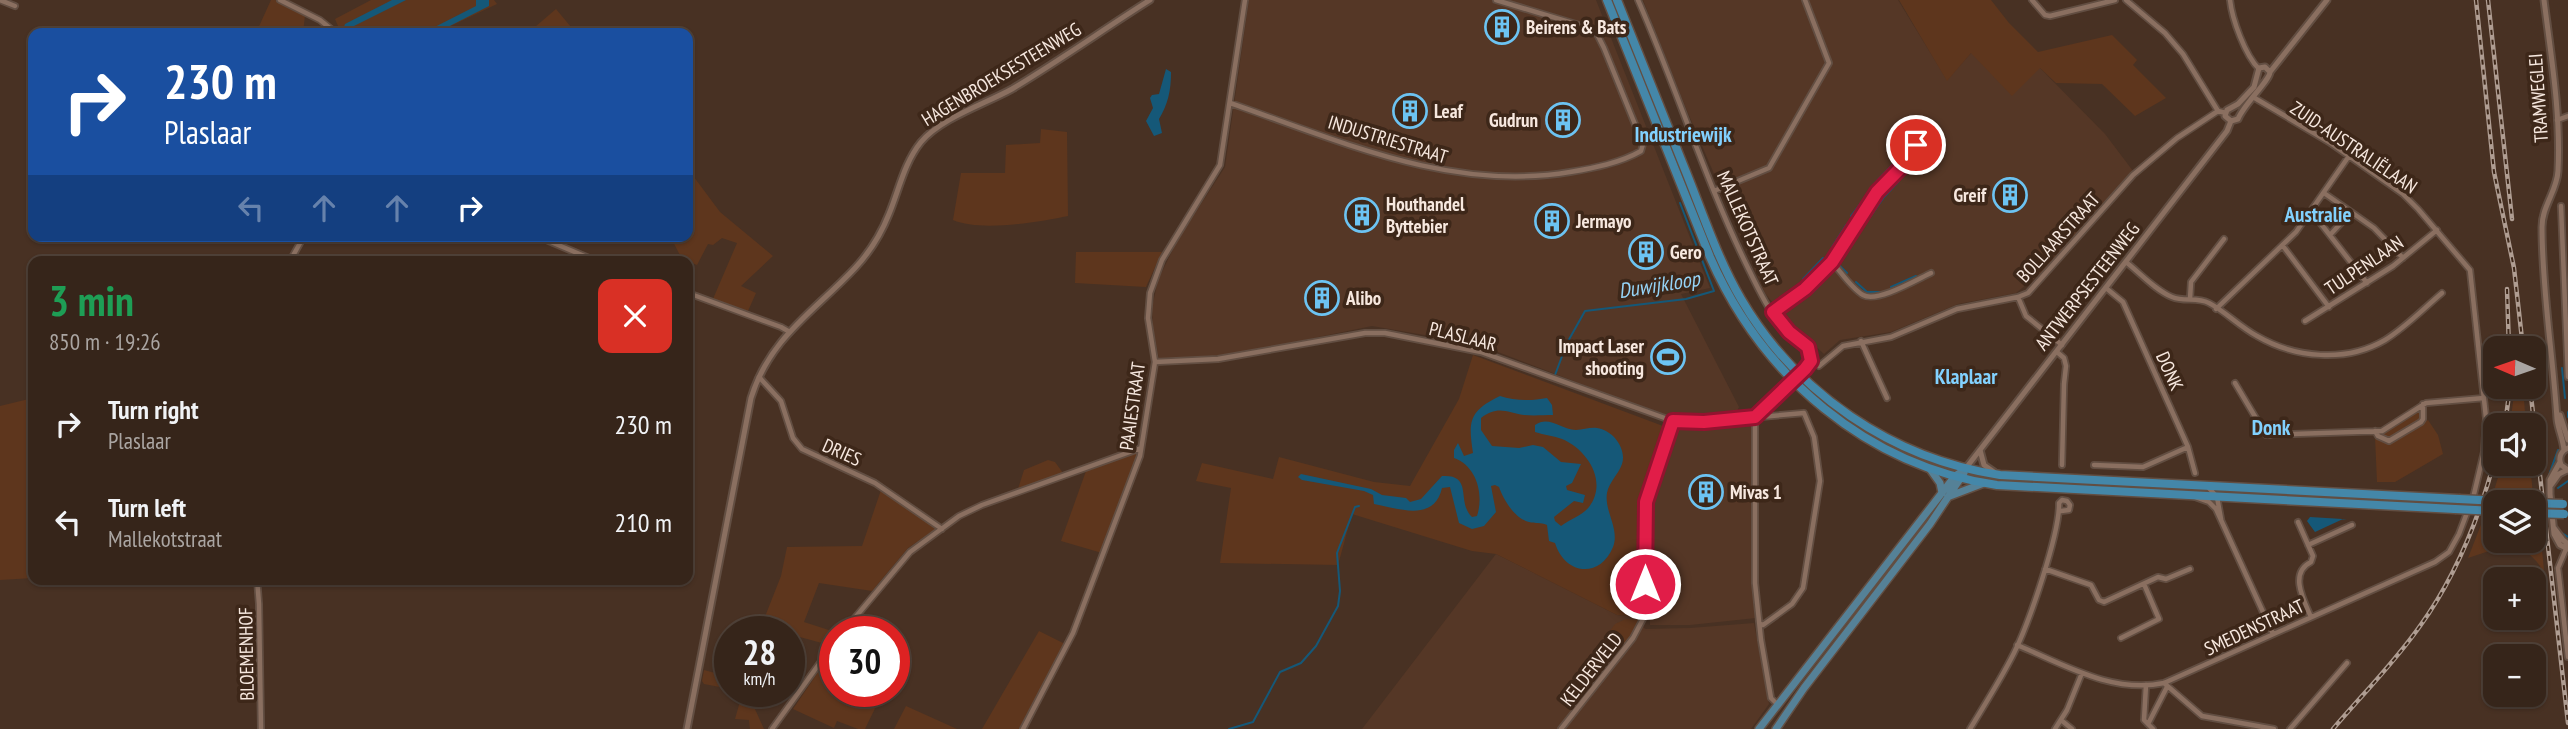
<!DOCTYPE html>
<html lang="en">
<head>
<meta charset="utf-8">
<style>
	:root { --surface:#36251a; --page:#413127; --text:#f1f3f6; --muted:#aaa5a2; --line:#504239 }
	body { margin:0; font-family:"PT Sans Narrow",sans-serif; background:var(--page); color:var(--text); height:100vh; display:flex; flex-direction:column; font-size:26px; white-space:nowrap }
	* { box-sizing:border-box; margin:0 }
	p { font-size:23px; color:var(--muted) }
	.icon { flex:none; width:38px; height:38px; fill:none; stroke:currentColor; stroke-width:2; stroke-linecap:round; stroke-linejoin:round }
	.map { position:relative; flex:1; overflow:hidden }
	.sheet { position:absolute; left:28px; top:256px; width:665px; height:329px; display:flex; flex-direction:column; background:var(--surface); border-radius:14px; box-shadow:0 2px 5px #0004,0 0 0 2px var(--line) }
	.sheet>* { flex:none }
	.guide { position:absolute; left:28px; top:28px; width:665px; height:214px; border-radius:14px; box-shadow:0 2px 5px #0004,0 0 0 2px var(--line); background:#1a4fa0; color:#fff; overflow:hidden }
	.needle { width:46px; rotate:272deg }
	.controls { position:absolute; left:2483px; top:336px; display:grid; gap:14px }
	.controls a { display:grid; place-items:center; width:63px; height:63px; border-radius:14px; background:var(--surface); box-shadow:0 2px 5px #0004,0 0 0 2px var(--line); font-size:35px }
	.speed { position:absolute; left:714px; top:616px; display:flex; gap:14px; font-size:35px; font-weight:700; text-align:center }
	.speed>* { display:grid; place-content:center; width:91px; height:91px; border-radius:50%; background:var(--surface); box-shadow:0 2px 5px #0004,0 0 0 2px var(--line); line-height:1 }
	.speed small { font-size:18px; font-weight:400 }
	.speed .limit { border:10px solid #d22; background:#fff; color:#111 }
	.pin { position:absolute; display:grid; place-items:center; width:60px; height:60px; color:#fff; margin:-30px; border:4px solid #fff; border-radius:50%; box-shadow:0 2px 7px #0007 }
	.me { position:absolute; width:77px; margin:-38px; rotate:0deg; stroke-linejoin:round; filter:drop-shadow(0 0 5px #0008) }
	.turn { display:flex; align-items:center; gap:24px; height:147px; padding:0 21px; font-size:32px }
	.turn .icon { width:91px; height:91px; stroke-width:2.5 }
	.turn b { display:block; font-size:49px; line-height:60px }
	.lanes { display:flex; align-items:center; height:66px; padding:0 21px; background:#0003; justify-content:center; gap:35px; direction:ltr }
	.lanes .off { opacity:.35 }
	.round { display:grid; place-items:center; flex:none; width:74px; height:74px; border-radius:14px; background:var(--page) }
	.head { display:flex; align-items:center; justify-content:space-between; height:119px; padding:0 21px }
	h1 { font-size:42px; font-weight:800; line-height:52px; color:#1e9e55 }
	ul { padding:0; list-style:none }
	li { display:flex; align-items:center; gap:21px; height:98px; padding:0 21px }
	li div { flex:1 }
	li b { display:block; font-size:26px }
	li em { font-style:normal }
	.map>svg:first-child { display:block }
	.built { fill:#553726 }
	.green { fill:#5e361d }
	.water { fill:#155878 }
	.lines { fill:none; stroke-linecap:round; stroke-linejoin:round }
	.stream { stroke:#155878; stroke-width:2 }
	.minor-casing { stroke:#624e42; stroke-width:8 }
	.tertiary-casing { stroke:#624e42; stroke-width:9 }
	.primary-casing { stroke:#624e42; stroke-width:10 }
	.trunk-casing { stroke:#624e42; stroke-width:11 }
	.minor { stroke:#8a6f60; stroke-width:4.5 }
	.tertiary { stroke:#8a6f60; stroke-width:5 }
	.primary { stroke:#558197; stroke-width:7 }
	.trunk { stroke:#4487a9; stroke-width:8 }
	.rail-casing { stroke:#af9d92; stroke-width:4.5 }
	.rail { stroke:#3d2719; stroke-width:2; stroke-dasharray:5; stroke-linecap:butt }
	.trunk-bridge-casing { stroke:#624e42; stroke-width:11; stroke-linecap:butt }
	.trunk-bridge { stroke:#4487a9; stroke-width:8 }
	.route-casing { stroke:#92132f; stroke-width:18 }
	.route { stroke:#e11d48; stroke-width:12 }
	.labels { text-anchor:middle; stroke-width:7; stroke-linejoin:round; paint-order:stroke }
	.poi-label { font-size:19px; font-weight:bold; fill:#f7e8df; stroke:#3d2719; text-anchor:start }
	.street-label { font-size:19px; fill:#f7e8df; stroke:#3d2719 }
	.neighbourhood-label { font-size:21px; font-weight:bold; fill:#82d1fe; stroke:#3d2719 }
	.water-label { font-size:21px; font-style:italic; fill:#96d4f7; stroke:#3d2719 }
</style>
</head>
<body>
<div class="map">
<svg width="2568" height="729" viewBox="0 0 2568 729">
	<rect width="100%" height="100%" fill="#483123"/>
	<path class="built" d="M1249,0h347l114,288 -29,6 58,113 -4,8 -40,3 -23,-2 -23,-6 -172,-66 -105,-18 -136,28 -77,5 -6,-31 -1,-20 6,-28 19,-39 48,-74z
		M1643,0h255l49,80 24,-27 69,15 65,66 28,37 -86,97 -31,25 -58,11 -67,28 -51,8 -16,14 -14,-13 -16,-11 -29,-37 -80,-187z
		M1751,423v155l5,40 -66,7h-40l-2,-121 27,-77z
		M1496,554l121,61 18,1 10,13 45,-1 64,-5 15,81 -18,25h-389z"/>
	<path class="green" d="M271,0h4l30,15 -2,18h-47z
		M371,0h123l3,4 -61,29h-95l-6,-14z
		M1899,0h92l18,23 29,29 74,-17 25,25 -4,5 33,33 -31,18 -33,-32 -46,-1 -16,-15 -28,28 -41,-43 -24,28z
		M556,9l20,24h-48z
		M1041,129l26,3 1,84c-29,6 -88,16 -115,4l8,-47h44l1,-28 34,-2z
		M688,169l32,43 53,44 -32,30 15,7 -8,18 -35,-12 24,-56 -15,-5 -9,7 -5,-1 -11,21 -15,-6 -12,-23h18z
		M1076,252h86l-16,35 -71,-4z
		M1473,355l190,71 -2,12 -21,60 -5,118 -18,-1 -121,-61 -24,-3 -120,-37 -14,51 -118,-2 11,-75 -35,-7 6,-18 71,16 6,-22 95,25 36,4 49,-87z
		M2515,387h8l3,38h-16z
		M33,398v180l-33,2v-174z
		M2421,409l-2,12 -29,17 -9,-3 -1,-3z
		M2428,420l10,15 5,19 -48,28h-18l-2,-45 15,6z
		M1138,452l-36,101 -41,-12 25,-70z
		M1048,460l7,2 8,11 -45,16 6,-19z
		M2502,464h28l3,31 -40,-1z
		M1950,487l2,1 -23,30 -2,7 -74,95 -4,-2z
		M881,490l55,39 -28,19 -36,43 -53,-8 -15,39 31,10v6l-6,7 -40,-11v-2l-21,-4 -2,4h-7l22,-56 6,-29 75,-1z
		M2484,517l11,1 1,23h13l-14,8 -27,9z
		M2534,519l5,1 5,50h-2c-5,-12 -18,-17 -23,-29h15z
		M1626,619l12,1 -8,16 -22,28 -14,-11 21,-29z
		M1039,631l26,13 -46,85h-37z
		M823,665l12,5v21h41l6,3 -17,35h-7l-21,-8 -3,7 -41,-19z
		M704,670l26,7v12l-26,-5 -2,-3z
		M743,691l37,1 -2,7 -22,-5 -2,13 10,22h-14l-1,-9 -14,-1z
		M906,706l51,23h-63z"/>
	<path class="water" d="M392,0h14l-52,26 1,7h-8l-3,-6 1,-3z
		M476,0h13v6l-53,27h-13l53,-27z
		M1166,69l5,3c0,19 -3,32 -12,47l3,14 -8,3 -8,-15 7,-13 -3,-10 2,-3 7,-1z
		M1500,396c14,5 32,5 47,2l5,7 1,10c-9,0 -19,1 -29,0 -17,-3 -27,-10 -43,3v12l11,16 27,2 14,-3 10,2 18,15 20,2 -9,19 -6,3 1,4 18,5 -2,8 -9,-2 -20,16 1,4 6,5c9,-7 21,-10 28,-19 19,-25 -1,-57 -27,-68 -8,-3 -18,-4 -27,-7v-7c14,-10 25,4 41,5 7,0 14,-3 21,-2 16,2 30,21 25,36 -4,11 -13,18 -15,29 -3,18 13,36 6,54 -13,32 -48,28 -58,-4l-6,-2 -2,-16c-7,-3 -11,-1 -18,-3 -14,-3 -26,-23 -30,-35l-4,-2 -4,1 5,26 -12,14 -12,3 -13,-6 -9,-36 -8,1c-8,34 -42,21 -68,16l-1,-9 -9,-4 -62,-11 -4,-3 3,-3 70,15 11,6 24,3 4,4 11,-3 21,-23c32,-2 14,26 30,41l5,-1c7,-21 0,-50 -23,-58v-8l4,-7 6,13 9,-3c-5,-32 -4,-42 27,-57z
		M2310,517l49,3 -16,-1 -28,13 -8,-11z"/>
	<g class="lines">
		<path class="stream" d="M1874,184l23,-24
			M1851,216l18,-24
			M1854,240l30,-43 15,-16
			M1832,247l14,-22
			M1839,265l8,8
			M1803,279l20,-21
			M1856,282l11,10h13
			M1891,287l25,-11
			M1813,292l7,-7
			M1788,309l20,-13
			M2562,368l3,30
			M1555,375l12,-32 18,-32 101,-12 28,-8 -34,-88
			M2568,412v5
			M2549,475l9,-25
			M2558,488l10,-7
			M2562,533l6,4
			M1229,729l24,-7 27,-50 21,-9 15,-17 22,-40 2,-15 -3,-38 18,-46 4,-1"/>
		<g class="minor-casing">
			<path id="minor" d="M0,0l15,6
				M280,0l40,20 16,13
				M1638,0c39,89 68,183 111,270 11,22 22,47 40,63 8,7 20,10 22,22 2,15 -44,52 -56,62v166l6,57 10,58 6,6
				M2032,0l13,15 5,1 65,-16
				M2126,0l39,33 18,21 35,57 8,2
				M2230,0c2,19 15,55 29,69
				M1230,103c110,38 221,89 340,69 24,-4 50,-9 71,-21l2,-7 -39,-96 -7,-14 -8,-6 -93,-28
				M2557,120l11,-4
				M1714,191l55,-23 60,-105 -24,-63
				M2324,193l50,35 29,30
				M2561,206l7,171
				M2311,211l56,72
				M2330,235l21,-23
				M537,236l59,25
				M2283,246l46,61
				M290,261l14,-25
				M1832,262c9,10 19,26 31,33 14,8 53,-15 68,-22
				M2126,262c14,11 29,28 46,35 12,5 25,0 37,6 17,9 31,24 48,33 38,22 89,27 128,4 21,-13 38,-31 57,-47
				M2106,288l17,14 65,145 7,26
				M688,293l93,34 7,4
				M2018,297l8,19 36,29
				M2190,299l1,-17 33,-43
				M2216,309l80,-77 53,-76
				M1773,312l32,-23 27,-27 45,-70 41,-42h7l1,-6 -2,-3 -5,-1 -3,3 2,7
				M2305,321l88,-55 44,-36
				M1861,341l26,57
				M2057,352l7,6 2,8 -2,18 -2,81
				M1155,362l63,-3 147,-26h20l96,19 192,69 31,1 100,-9 10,24 6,44 -17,107 -11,16 -29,21 -3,-1
				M1819,366l24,-20 48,-9 66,-28 61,-12 10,-4 105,-118 44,-37 41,-27
				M759,377l22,24 12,37 9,11 73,34 67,46
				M2235,383l31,52 116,-4 44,-28 58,-5
				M2375,431l3,5 11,5 32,-19 2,-3v-15
				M2094,465l49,2 45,-20
				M2208,487l9,10 4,22
				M2195,497l14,5 7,7 57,125
				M2298,522l15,34 -2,6c-22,11 -8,37 0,55
				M2308,545l44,-20
				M2566,549l-8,19 10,89
				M2045,569l46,16 8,15 5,2 54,-25 8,2 24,-10
				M257,579l2,25 2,125
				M843,632l67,-80 49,-36 23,-11 159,-57
				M2121,638l38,-19 -15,-35
				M2017,645c46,19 95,49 147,38l271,-121 14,-10 10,-18 15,-40 10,-42 2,-34 -16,-148 -52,-61 -15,-15 -74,-52 -76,-45
				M2164,683l38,33 72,13
				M2146,685l-2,35 9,9
				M2061,720l11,9
				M2148,724l19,-37
				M772,729l63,-87
				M1023,729l50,-96 67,-177 15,-94 -7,-44 2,-25 12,-33 58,-95 25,-165
				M1561,729l72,-91 10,-19 3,-17v-100l27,-81
				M1970,729c15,-25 31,-50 44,-76 15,-30 46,-120 45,-150l3,-3 5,1 3,4 -1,5 -8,1
				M2055,729l12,-19 15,-37
				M2290,729l57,-66"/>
		</g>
		<g class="tertiary-casing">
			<path id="tertiary" d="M2544,0c7,56 17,114 14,171 -1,20 -16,35 -16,56 0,64 11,128 15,192 1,10 6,20 7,31
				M2270,72l57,-72
				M2231,121l7,-2c6,-15 32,-39 32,-47
				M2560,415l8,25
				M2568,448c-7,3 -10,9 -7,17l7,5
				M1980,450l4,15 10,7
				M2560,462l-10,18v14l4,40 6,11 8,4
				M1966,468l261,-337 4,-10 -6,-5 2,-6 11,-6 16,-17 5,-19 6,-1 5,5
				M2551,485l8,-11 8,-4
				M2554,528l9,12 5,4
				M687,729l64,-331c19,-61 64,-87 104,-130 15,-16 26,-34 34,-54 10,-24 15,-51 32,-72 20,-24 64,-38 91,-53 47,-28 92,-60 138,-89"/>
		</g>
		<g class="primary-casing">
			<path id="primary" d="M1930,469l10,14 2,10
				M1950,496l34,-13
				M1759,729l196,-253 11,-7
				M1776,729l28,-41 126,-164 34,-51"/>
		</g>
		<g class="trunk-casing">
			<path id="trunk" d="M1607,0l103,257c52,119 157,209 287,228l458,24
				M1617,0c23,56 45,112 67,167 18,44 33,91 57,132 55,94 151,160 259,176l459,24
				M2499,501l29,1"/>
		</g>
		<use href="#minor" class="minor"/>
		<use href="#tertiary" class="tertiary"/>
		<use href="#primary" class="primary"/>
		<use href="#trunk" class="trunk"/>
		<g class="rail-casing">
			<path id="rail" d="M2476,0l18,172 20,96 9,80
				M2488,0l24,219
				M2507,289l2,59
				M2530,387l38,336
				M2505,425l5,-38
				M2333,729c29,-34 61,-66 87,-103 37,-51 60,-110 76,-171"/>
		</g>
		<use href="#rail" class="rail"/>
		<g class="trunk-bridge-casing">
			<path id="trunk-bridge" d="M2459,499l40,2
				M2534,503l29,1
				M2455,509l40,2
				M2534,513l30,1"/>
		</g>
		<use href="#trunk-bridge" class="trunk-bridge"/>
	</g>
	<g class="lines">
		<g class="route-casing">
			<path id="route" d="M1645,584l1,-82 27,-81 31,1 51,-5 50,-48 6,-8 -3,-14 -19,-15 -16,-20 32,-23 27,-27 45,-70 41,-42 -2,-5"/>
		</g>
		<use href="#route" class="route"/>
	</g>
	<defs>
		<g id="building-ring" transform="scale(1.75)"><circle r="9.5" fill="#3d2719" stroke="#6cc3f2" stroke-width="1.5"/><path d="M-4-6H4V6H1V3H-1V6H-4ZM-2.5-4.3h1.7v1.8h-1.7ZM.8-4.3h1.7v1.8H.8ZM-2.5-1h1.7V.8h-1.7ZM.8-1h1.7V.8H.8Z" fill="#6cc3f2"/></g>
		<g id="stadium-ring" transform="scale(1.75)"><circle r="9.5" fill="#3d2719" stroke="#6cc3f2" stroke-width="1.5"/><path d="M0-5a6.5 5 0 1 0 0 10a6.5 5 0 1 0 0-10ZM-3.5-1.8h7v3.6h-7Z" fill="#6cc3f2"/></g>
	</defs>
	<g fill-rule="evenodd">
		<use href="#building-ring" x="1502" y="27"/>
		<use href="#building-ring" x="1410" y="111"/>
		<use href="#building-ring" x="1563" y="120"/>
		<use href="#building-ring" x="2010" y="195"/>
		<use href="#building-ring" x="1362" y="215"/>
		<use href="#building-ring" x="1552" y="221"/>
		<use href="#building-ring" x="1646" y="252"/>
		<use href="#building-ring" x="1322" y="298"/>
		<use href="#stadium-ring" x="1668" y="357"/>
		<use href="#building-ring" x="1706" y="492"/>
	</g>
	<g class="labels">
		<g class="poi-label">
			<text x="1526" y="34">Beirens &amp; Bats</text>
			<text x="1434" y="118">Leaf</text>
			<text x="1538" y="127" text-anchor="end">Gudrun</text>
			<text x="1986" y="202" text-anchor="end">Greif</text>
			<text x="1386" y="211">Houthandel<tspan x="1386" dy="22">Byttebier</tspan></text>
			<text x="1576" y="228">Jermayo</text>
			<text x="1670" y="259">Gero</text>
			<text x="1346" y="305">Alibo</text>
			<text x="1644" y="353" text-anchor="end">Impact Laser<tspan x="1644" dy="22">shooting</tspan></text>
			<text x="1730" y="499">Mivas 1</text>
		</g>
		<g class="street-label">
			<text transform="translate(1001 74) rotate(-31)" y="7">HAGENBROEKSESTEENWEG</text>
			<text transform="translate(2538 98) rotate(-94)" y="7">TRAMWEGLEI</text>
			<text transform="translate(1388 139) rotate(17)" y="7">INDUSTRIESTRAAT</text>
			<text transform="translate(2354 147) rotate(34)" y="7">ZUID-AUSTRALIËLAAN</text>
			<text transform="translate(1748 228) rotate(66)" y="7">MALLEKOTSTRAAT</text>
			<text transform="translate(2058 237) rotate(-48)" y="7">BOLLAARSTRAAT</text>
			<text transform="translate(2364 265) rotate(-34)" y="7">TULPENLAAN</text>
			<text transform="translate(2087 286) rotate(-52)" y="7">ANTWERPSESTEENWEG</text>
			<text transform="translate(1463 336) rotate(14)" y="7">PLASLAAR</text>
			<text transform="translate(2170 371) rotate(66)" y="7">DONK</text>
			<text transform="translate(1132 406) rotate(-82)" y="7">PAAIESTRAAT</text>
			<text transform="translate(842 452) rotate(24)" y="7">DRIES</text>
			<text transform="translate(2254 627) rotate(-25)" y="7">SMEDENSTRAAT</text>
			<text transform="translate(246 654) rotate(-91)" y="7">BLOEMENHOF</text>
			<text transform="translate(1591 669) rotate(-52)" y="7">KELDERVELD</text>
		</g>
		<g class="neighbourhood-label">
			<text x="1683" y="142">Industriewijk</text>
			<text x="2318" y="222">Australie</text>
			<text x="1966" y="384">Klaplaar</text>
			<text x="2271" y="435">Donk</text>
		</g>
		<g class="water-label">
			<text transform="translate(1659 285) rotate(-9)" y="7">Duwijkloop</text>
		</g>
	</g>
</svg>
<div class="controls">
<a><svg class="needle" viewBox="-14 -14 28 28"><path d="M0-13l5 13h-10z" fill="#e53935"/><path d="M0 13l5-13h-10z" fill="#aaa5a2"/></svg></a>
<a><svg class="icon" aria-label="sound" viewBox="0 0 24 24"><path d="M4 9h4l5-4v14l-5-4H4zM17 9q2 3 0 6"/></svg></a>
<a><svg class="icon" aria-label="layers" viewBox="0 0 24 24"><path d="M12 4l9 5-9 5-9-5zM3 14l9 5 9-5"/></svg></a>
<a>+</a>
<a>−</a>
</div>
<div class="speed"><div>28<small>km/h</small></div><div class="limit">30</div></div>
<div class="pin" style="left:1916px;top:145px;background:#d93025"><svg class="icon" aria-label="arrive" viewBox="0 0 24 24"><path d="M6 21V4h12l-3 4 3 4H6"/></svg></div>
<svg class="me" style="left:1645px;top:584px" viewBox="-20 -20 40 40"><circle r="17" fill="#e11d48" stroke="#fff" stroke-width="3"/><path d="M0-11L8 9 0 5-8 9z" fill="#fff"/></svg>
<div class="guide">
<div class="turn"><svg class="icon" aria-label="right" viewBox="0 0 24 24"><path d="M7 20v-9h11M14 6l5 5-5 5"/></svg><div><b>230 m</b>Plaslaar</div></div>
<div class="lanes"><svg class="icon off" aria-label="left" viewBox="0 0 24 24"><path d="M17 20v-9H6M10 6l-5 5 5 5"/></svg><svg class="icon off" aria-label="ahead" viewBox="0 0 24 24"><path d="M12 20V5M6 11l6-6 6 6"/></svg><svg class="icon off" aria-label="ahead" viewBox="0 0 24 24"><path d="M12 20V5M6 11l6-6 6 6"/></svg><svg class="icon" aria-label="right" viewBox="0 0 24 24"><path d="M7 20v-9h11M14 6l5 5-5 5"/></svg></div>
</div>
<section class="sheet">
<div class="head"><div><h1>3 min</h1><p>850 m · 19:26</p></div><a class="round" style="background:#d93025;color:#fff"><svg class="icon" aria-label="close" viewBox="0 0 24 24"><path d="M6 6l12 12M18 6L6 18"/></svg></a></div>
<ul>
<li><svg class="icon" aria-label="right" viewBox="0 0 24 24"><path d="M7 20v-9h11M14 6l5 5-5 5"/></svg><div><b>Turn right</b><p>Plaslaar</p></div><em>230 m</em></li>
<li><svg class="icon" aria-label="left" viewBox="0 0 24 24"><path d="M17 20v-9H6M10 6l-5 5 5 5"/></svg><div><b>Turn left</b><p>Mallekotstraat</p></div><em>210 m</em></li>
</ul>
</section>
</div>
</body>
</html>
